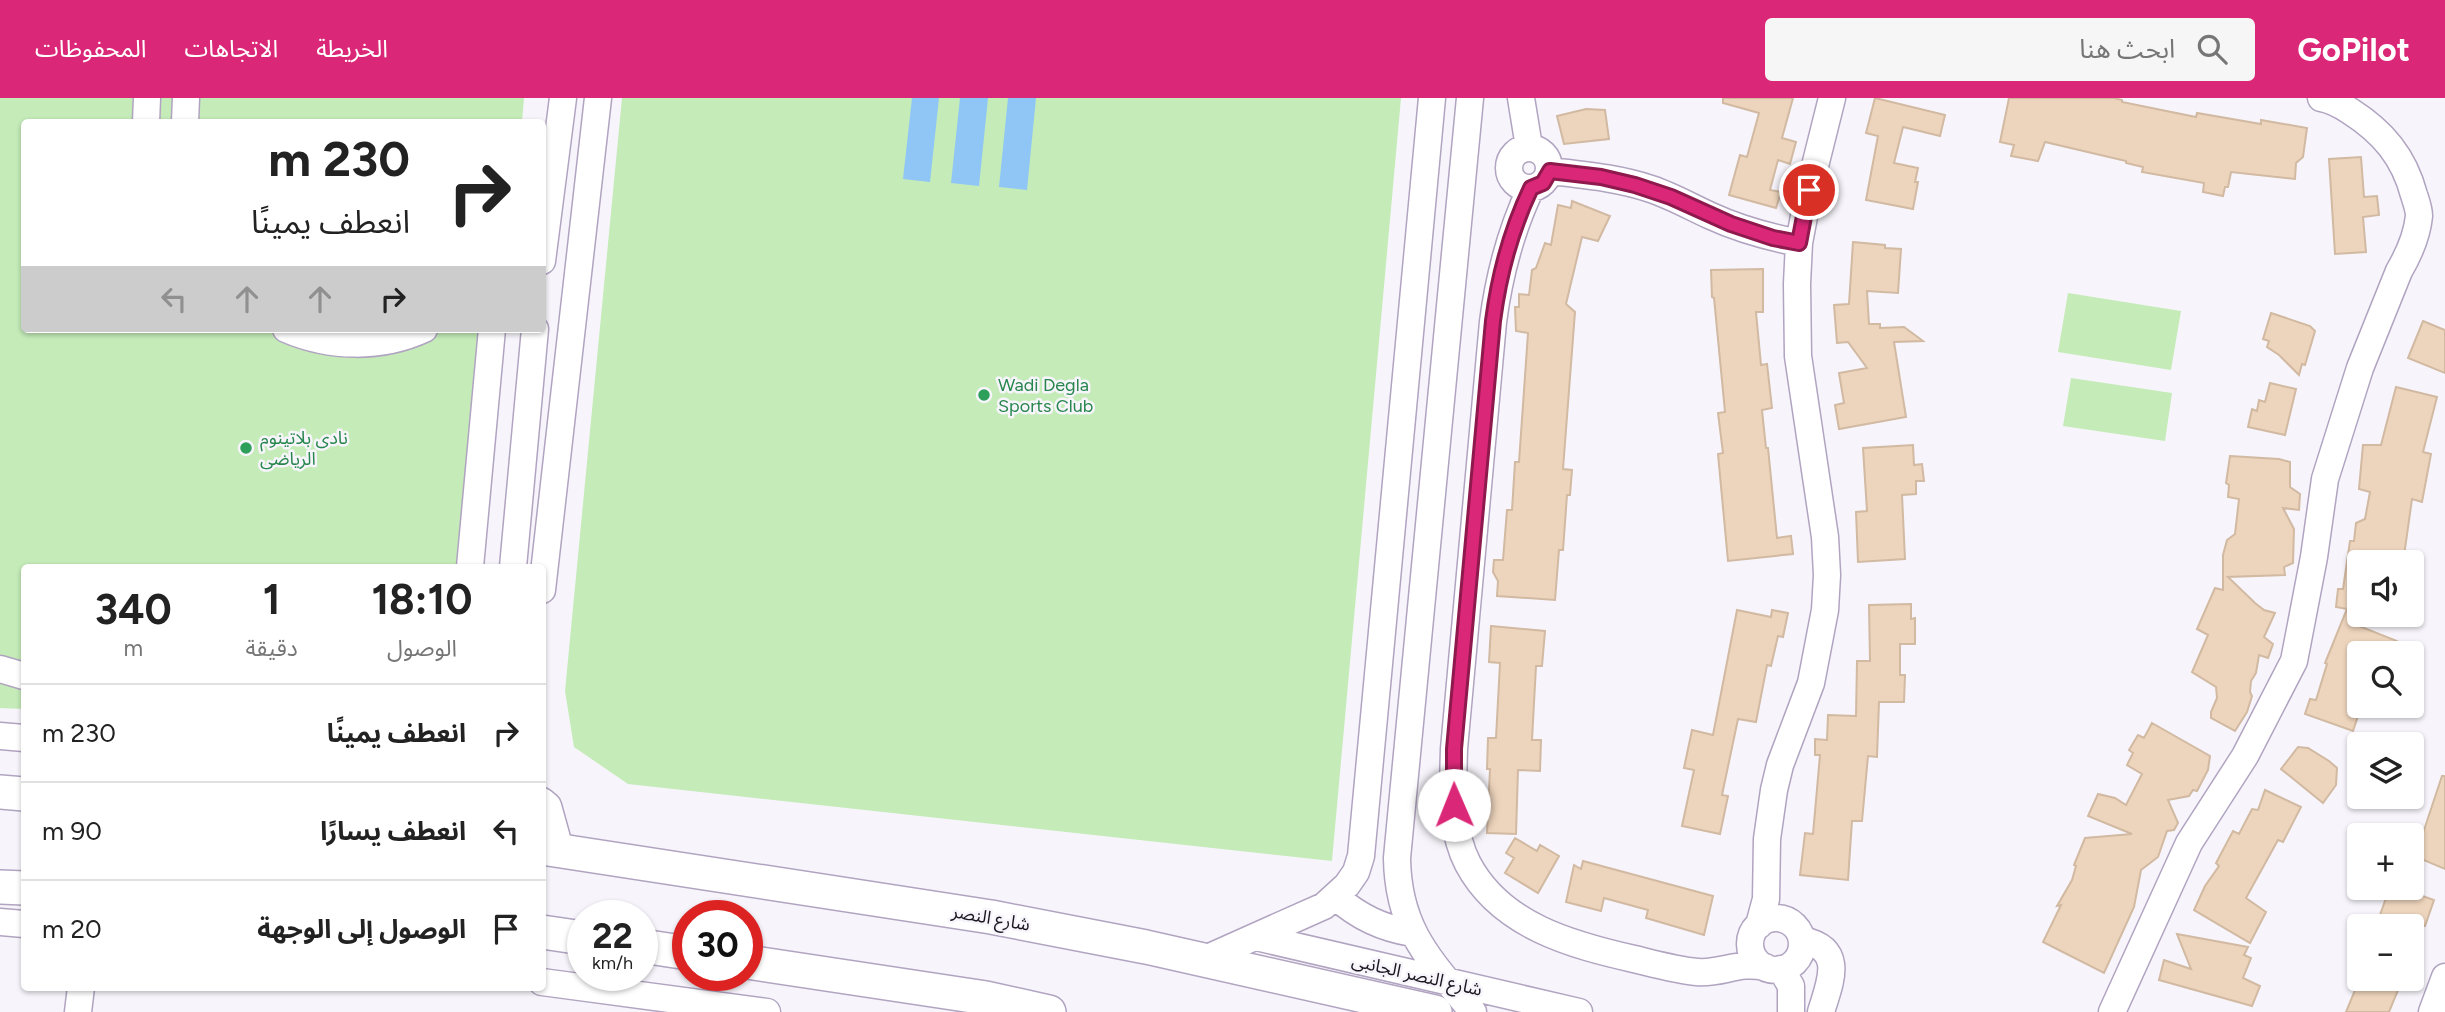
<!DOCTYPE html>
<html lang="ar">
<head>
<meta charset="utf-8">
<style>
	:root { --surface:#fff; --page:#f6f6f6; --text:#222; --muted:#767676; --line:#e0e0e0; --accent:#db2777 }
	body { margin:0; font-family:Figtree,"Noto Sans Arabic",sans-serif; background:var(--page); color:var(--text); direction:rtl; height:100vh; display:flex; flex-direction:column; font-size:26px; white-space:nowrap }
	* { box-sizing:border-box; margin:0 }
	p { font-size:23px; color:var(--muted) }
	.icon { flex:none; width:38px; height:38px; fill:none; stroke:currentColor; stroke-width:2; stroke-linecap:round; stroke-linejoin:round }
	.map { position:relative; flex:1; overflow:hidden; direction:ltr }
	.details { position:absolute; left:21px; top:466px; width:525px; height:427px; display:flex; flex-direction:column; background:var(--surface); border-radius:7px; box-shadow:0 2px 5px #0004; direction:rtl }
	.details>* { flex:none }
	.hud { position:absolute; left:21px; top:21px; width:525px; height:214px; border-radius:7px; box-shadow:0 2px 5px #0004; direction:rtl; background:#fff; color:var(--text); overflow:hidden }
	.tools { position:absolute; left:2347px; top:452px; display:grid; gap:14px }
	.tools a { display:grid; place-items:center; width:77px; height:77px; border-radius:7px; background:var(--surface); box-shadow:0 2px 5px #0004; font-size:35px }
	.speed { position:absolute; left:567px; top:802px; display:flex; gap:14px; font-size:35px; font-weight:700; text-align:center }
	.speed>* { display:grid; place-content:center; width:91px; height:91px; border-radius:50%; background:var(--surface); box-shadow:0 2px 5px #0004; line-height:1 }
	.speed small { font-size:18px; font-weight:400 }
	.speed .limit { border:10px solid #d22; background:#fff; color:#111 }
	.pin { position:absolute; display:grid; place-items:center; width:60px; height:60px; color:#fff; margin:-30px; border:4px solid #fff; border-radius:50%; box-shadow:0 2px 7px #0007 }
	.me { position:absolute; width:77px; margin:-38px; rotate:359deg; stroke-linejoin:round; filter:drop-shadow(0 0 5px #0008) }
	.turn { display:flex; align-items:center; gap:24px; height:147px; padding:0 21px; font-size:32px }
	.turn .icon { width:91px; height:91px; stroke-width:2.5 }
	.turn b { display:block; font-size:49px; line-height:60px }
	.lanes { display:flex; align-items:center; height:66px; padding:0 21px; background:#0003; justify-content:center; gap:35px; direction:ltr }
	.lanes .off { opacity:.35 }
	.eta { display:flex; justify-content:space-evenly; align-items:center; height:119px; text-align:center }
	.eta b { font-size:42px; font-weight:700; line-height:49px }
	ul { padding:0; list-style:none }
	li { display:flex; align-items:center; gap:21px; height:98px; padding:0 21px; border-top:2px solid var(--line) }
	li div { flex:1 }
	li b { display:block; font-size:26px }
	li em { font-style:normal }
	header { display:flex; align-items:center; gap:42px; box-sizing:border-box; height:98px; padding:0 35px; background:var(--accent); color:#fff }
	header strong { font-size:33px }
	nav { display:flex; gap:38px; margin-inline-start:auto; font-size:24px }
	.search { width:490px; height:63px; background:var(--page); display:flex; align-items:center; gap:18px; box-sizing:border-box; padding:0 24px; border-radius:7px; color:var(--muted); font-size:26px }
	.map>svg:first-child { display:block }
	.green { fill:#c4ebb8 }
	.water { fill:#8fc6f5 }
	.building { fill:#edd4bc; stroke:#d1b9a2; stroke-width:2 }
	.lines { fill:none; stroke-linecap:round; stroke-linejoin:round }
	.minor-casing { stroke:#b1a4c1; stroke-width:29 }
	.major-casing { stroke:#b1a4c1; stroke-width:36 }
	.minor { stroke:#fff; stroke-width:26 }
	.major { stroke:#fff; stroke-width:33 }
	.route-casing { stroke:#8e194d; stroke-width:18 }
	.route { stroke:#db2777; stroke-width:12 }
	.leisure-dot { fill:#2e9e5b; stroke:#f7f5fb; stroke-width:2.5 }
	.labels { text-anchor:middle; stroke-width:5; stroke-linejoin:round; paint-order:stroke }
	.leisure-label { font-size:18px; fill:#27864d; stroke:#f7f5fb; text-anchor:start }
	.street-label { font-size:18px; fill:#1b1721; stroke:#f7f5fb }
</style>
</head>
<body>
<header>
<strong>GoPilot</strong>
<div class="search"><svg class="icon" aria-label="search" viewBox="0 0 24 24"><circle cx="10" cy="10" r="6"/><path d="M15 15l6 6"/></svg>ابحث هنا</div>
<nav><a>الخريطة</a><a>الاتجاهات</a><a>المحفوظات</a></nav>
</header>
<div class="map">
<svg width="2445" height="914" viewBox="0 0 2445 914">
	<rect width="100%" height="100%" fill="#f7f5fb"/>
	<path class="green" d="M0,0h524l-2,24h-498v207h479l-22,238h-457v142l-24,-1z
		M622,0h779l-69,763 -704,-77 -54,-37 -9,-56z
		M2068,195l113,18 -10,59 -113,-18z
		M2071,280l101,15 -7,48 -102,-15z"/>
	<path class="water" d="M912,0h27l-9,84 -27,-3z
		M960,0h28l-9,88 -28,-3z
		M1008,0h28l-9,92 -28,-3z"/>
	<path class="building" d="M1723,0h70l-11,40 14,4 -6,22 -12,-4 -8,30 11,2 -5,16 -47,-13 11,-40 7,2 12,-44 -36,-10z
		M1875,0l70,17 -5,21 -37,-9 -9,36 24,5 -3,14h3l-5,27 -47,-9 12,-64 -12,-3z
		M2009,0h105l8,2v2l74,15 1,-4 64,11v-4l46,8 -4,29 -7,6 -1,16 -64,-7 -3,15h-3l-2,9 -20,-4 1,-9 -62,-11 1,-5 -17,-4v-2l-81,-19 -7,19 -27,-5 3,-11 -14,-3z
		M1586,11l19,1 4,29 -45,5 -7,-28z
		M2361,59l3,40 13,-1 2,19 -16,2 3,35 -31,2 -6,-95z
		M1572,103l38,15 -12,25 -16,-4 -16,67 9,8 -12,157 9,1 -2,25h-3l-4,55h-4l-4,50 -58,-4 1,-15 -5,-9 1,-12h9l4,-50h5l3,-48h4l9,-129 -12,-2 -1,-24h4v-13l10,1 3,-25 4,-2 9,-25 6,2 7,-40 13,3z
		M1853,144l32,3v3l16,1 -3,44 -31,-2 2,33h11v4l24,-1 19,14 -29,1 12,75 -67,12 -4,-24 9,-2 -5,-30 28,-5 -19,-26 -11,1 -3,-38 15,-1z
		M1763,171v43h-7l5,53 6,-1 5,44 -10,2 4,38h2l9,90 14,-2 2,18 -65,7 -10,-107 5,-1 -5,-40 7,-1 -11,-114 -2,-1 -1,-27z
		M2271,215l39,13 5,5 -10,34 -3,-1 -3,11 -20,-20 -12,-8 2,-6 -6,-2z
		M2423,223l22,9v43l-37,-15z
		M2270,285l26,6 -11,46 -37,-8 4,-18 5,2 2,-11 6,2z
		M2396,289l41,10 -14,55 8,2 -9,48 -10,-3 -8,57 -45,-4v74l38,15 -3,12h-35v60l-6,18 -48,-17 5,-15 6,1 11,-36 -2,-1 22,-54 -11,-2 2,-18h5l7,-48h4l2,-18 9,-4 5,-27 -11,-3 4,-44h18z
		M1913,347l1,20 8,-1 2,17h-8v13l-14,1 3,64 -47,3 -2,-50 11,-1 -4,-63z
		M2230,358l49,3 11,3v25l10,7 -1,16 -16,-2 11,21 -1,34 -9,4 1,8 -57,2 27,26 9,7 11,3 -11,24 9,7 -5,14 -9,-3 -3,18 -5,8 -1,11 2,4 -5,16 -12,19 -24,-13v-6l6,-14 -1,-11 -24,-15 16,-37 -11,-6 18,-41 8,2v-35l4,-15 8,-6 4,-35 -11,-2 1,-12 -3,-2z
		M1911,506v15l4,-1v26h-15v31h5l-1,27h-25l-2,55 -9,-1 -6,65h-10l-4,59 -48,-5 5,-42 8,1 7,-79h-5v-16l12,1 1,-25 28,1 1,-55h13l-1,-56z
		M1737,512l34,7 1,-7 16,3 -5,24 -5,-1 -7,30 -4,-1 -11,57 -18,-3 -16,76 6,1 -8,38 -38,-8 12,-56 -10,-2 8,-38 21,5z
		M1491,528l54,5 -3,35h-6l-4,74h9l-1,31 -22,-1 -2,64 -29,-1 3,-64h-3l1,-31h8l4,-75 -11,-1z
		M2152,625l58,33 -2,14 -11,21 -4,-1 -4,6 -21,4 10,23 -4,7 -7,1 -9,26 -17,13 -7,37 -30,66 -61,-31 18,-37 -4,1 15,-26 4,-14 -2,-1 11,-27 47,-4 -44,-18 10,-22 17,4 11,7 16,-31 -15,-9 6,-12 -4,-3 9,-15 6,3z
		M2298,649l10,1 21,13 8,7 -1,17 -13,18 -42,-34z
		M2442,678h3v93l-33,-14v-26l11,4z
		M2265,692l36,17 -18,35 -5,-2 -32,58 20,14 -16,31 -56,-33 11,-24 14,-20 -3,-3 17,-32 6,3 13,-25 6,1z
		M1515,740l22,13 3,-6 19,11 -21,37 -33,-20 9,-15 -8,-5z
		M1583,763l130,35 -9,39 -58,-17 2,-8 -44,-12 -3,13 -35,-9 8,-37 7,4z
		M2390,789h8l36,13 -9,26h-49z
		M2177,836l71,13 -4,8 7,3 -8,20 17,8 -8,20 -93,-26 5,-20 27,9z
		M2360,880h43l-14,34h-43z"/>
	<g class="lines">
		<g class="minor-casing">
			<path id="minor" d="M1470,0l-73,760c1,72 33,102 76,154
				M1521,0l8,49
				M146,24l1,-24
				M185,24l1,-24
				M1509 70a20 20 0 1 1 40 0a20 20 0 1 1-40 0Z
				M1550,73c34,4 69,7 101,18 21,7 40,18 60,27 28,13 58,21 88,27
				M1531,90c-20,42 -32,88 -38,134l-39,427c-1,38 -4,81 14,115 33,62 104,81 166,95 21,5 42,11 63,13 26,2 41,-11 68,-5
				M542,163l21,-163
				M286,231c44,19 95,20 138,0
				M470,469l22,-238
				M513,469l22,-238
				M542,492l56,-492
				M0,571l24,7
				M0,638l24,2
				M542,703l6,5 12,43
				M1336,799c23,20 46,31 76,36
				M1750 846a26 26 0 1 1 52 0a26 26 0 1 1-52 0Z
				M0,824l24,2
				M1759,827l7,-26 1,-60 7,-49 6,-25 31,-82 14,-73 2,-35 -2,-38 -27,-181 -1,-72 2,-41 10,-53 23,-92
				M1256,839l323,75
				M1802,842c44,9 28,42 19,72
				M1203,862l121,-54 23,-21 9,-13 5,-16 71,-758
				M1781,871l10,17v26
				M542,884l225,30
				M78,914l3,-25
				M2112,914l77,-169 56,-87 49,-95 20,-104 11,-78 35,-111 39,-97c10,-17 18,-35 20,-55 0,-7 -3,-15 -5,-21 -10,-38 -31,-63 -64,-84 -9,-6 -18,-11 -29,-13
				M2432,914l13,-35"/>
		</g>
		<g class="major-casing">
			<path id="major" d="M0,694l24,2
				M542,750l449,69 155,30 289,65
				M0,789l24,1
				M542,834l41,6
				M642,848l46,7
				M747,864l239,36 63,14"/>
		</g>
		<use href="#minor" class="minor"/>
		<use href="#major" class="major"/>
	</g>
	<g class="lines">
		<g class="route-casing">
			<path id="route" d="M1454,707v-56l39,-428c6,-46 18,-91 38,-133l12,-5 7,-12 51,6 34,8 36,12 60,27 42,14 26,5 10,-53"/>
		</g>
		<use href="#route" class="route"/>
	</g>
	<g class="leisure-dot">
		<circle cx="984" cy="297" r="7"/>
		<circle cx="246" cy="350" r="7"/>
	</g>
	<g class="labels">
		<g class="leisure-label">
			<text x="998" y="293">Wadi Degla<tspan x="998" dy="21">Sports Club</tspan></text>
			<text x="260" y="346">نادى بلاتينوم<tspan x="260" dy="21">الرياضى</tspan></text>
		</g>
		<g class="street-label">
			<text transform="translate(991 820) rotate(10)" y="6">شارع النصر</text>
			<text transform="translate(1417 877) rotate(13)" y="6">شارع النصر الجانبى</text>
		</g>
	</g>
</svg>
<div class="tools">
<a><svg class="icon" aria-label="sound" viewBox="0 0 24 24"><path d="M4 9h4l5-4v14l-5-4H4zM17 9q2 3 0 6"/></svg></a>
<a><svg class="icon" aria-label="search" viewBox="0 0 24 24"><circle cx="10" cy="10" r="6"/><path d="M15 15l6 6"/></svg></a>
<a><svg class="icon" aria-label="layers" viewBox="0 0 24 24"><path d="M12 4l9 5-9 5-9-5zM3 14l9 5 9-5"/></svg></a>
<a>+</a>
<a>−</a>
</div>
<div class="speed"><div>22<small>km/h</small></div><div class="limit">30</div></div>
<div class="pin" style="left:1809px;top:92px;background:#d93025"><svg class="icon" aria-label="arrive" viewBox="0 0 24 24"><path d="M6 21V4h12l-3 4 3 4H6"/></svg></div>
<svg class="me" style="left:1454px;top:707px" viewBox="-20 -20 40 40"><circle r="19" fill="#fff"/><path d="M0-13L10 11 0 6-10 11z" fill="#db2777"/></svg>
<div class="hud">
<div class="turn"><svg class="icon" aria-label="right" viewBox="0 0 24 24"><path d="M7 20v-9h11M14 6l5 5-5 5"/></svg><div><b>230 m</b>انعطف يمينًا</div></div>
<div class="lanes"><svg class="icon off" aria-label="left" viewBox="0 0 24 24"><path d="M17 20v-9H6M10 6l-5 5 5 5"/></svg><svg class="icon off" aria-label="ahead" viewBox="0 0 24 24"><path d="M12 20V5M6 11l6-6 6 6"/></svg><svg class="icon off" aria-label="ahead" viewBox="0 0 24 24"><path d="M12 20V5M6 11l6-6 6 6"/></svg><svg class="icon" aria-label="right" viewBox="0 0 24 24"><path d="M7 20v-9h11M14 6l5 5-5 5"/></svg></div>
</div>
<section class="details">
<div class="eta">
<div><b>18:10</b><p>الوصول</p></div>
<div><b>1</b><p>دقيقة</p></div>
<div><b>340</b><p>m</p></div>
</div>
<ul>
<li><svg class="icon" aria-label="right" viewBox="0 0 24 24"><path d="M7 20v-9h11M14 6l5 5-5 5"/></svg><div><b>انعطف يمينًا</b></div><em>230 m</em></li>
<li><svg class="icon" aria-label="left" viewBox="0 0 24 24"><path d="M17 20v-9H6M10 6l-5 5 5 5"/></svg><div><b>انعطف يسارًا</b></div><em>90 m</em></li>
<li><svg class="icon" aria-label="arrive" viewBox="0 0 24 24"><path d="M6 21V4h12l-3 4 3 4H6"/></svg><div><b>الوصول إلى الوجهة</b></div><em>20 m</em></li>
</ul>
</section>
</div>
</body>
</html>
